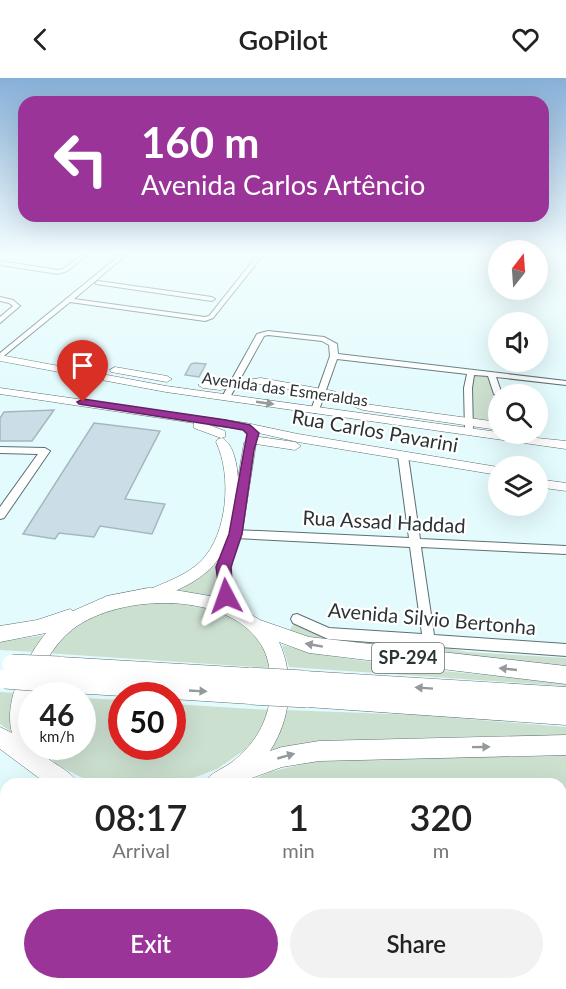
<!DOCTYPE html>
<html lang="en">
<head>
<meta charset="utf-8">
<style>
	:root { --surface:#fff; --page:#f2f2f2; --text:#222; --muted:#767676; --accent:#9b3498 }
	body { margin:0; font-family:Lato,sans-serif; background:var(--page); color:var(--text); height:100vh; display:flex; flex-direction:column; font-size:22px; white-space:nowrap }
	* { box-sizing:border-box; margin:0 }
	p { font-size:20px; color:var(--muted) }
	.icon { flex:none; width:33px; height:33px; fill:none; stroke:currentColor; stroke-width:2; stroke-linecap:round; stroke-linejoin:round }
	.map { position:relative; flex:1; overflow:hidden }
	.panel { position:absolute; left:0px; top:700px; width:567px; height:212px; display:flex; flex-direction:column; background:var(--surface); border-radius:18px 18px 0 0; box-shadow:0 6px 24px #0002 }
	.panel>* { flex:none }
	.guide { position:absolute; left:18px; top:18px; width:531px; height:126px; border-radius:18px; box-shadow:0 6px 24px #0002; background:#9b3498; color:#fff; overflow:hidden }
	.needle { width:39px; rotate:17deg }
	.buttons { position:absolute; left:488px; top:162px; display:grid; gap:12px }
	.buttons a { display:grid; place-items:center; width:60px; height:60px; border-radius:50%; background:var(--surface); box-shadow:0 6px 24px #0002; font-size:30px }
	.speed { position:absolute; left:18px; top:604px; display:flex; gap:12px; font-size:30px; font-weight:700; text-align:center }
	.speed>* { display:grid; place-content:center; width:78px; height:78px; border-radius:50%; background:var(--surface); box-shadow:0 6px 24px #0002; line-height:1 }
	.speed small { font-size:15px; font-weight:400 }
	.speed .limit { border:9px solid #d22; background:#fff; color:#111 }
	.pin { position:absolute; display:grid; place-items:center; width:51px; height:51px; color:#fff; margin:-62px -26px; border-radius:50% 50% 50% 0; rotate:-45deg; box-shadow:0 0 6px #0007 }
	.pin .icon { rotate:45deg }
	.me { position:absolute; width:66px; margin:-33px; rotate:356deg; stroke-linejoin:round; filter:drop-shadow(0 0 4px #0008) }
	.turn { display:flex; align-items:center; gap:21px; height:126px; padding:0 24px; font-size:27px }
	.turn .icon { width:78px; height:78px; stroke-width:2.5 }
	.turn b { display:block; font-size:42px; line-height:51px }
	.eta { display:flex; justify-content:space-evenly; align-items:center; height:102px; text-align:center }
	.eta b { font-size:36px; font-weight:600; line-height:42px }
	.primary-button { display:flex; gap:12px; margin-top:auto; padding:12px 24px }
	.primary-button a { flex:1; height:69px; border-radius:36px; background:var(--accent); color:#fff; font-size:24px; font-weight:600; line-height:69px; text-align:center }
	.primary-button a+a { background:var(--page); color:var(--text) }
	header { display:flex; justify-content:space-between; align-items:center; height:78px; padding:0 24px; background:var(--surface); font-size:27px; font-weight:600 }
	.map>svg:first-child { display:block }
	.built { fill:#d1f1f4 }
	.green { fill:#cce0d0 }
	.building { fill:#cbdee7; stroke:#a4b7bf; stroke-width:1.5 }
	.lines { fill:none; stroke-linecap:round; stroke-linejoin:round }
	.minor-casing { stroke:#5c7072; stroke-width:2 }
	.major-casing { stroke:#5c7072; stroke-width:1 }
	.highway-casing { stroke:#5c7072; stroke-width:1 }
	.minor { fill:#fff; fill-rule:evenodd }
	.major { fill:#fff; fill-rule:evenodd }
	.highway { fill:#fff; fill-rule:evenodd }
	.highway-bridge-casing { stroke:#5c7072; stroke-width:20; stroke-linecap:butt }
	.highway-bridge { stroke:#fff; stroke-width:19 }
	.oneway { fill:#95999a }
	.route { fill:#9b3498; stroke:#652263; stroke-width:1.5 }
	.labels { text-anchor:middle; stroke-width:4.5; stroke-linejoin:round; paint-order:stroke }
	.far-street-label { font-size:16px; fill:#2b3334; stroke:#fff }
	.shield { fill:#fff; stroke:#6b7071; stroke-width:1.5 }
	.shield-label { font-size:18px; font-weight:bold; fill:#2b3334 }
	.street-label { font-size:20px; fill:#2b3334; stroke:#fff }
</style>
</head>
<body>
<header><svg class="icon" aria-label="back" viewBox="0 0 24 24"><path d="M15 5l-7 7 7 7"/></svg>GoPilot<svg class="icon" aria-label="heart" viewBox="0 0 24 24"><path d="M12 20l-8-8c-3-5 5-10 8-4 3-6 11-1 8 4z"/></svg></header>
<div class="map">
<svg width="566" height="911" viewBox="0 0 566 911">
	<rect width="100%" height="100%" fill="#e4fbfd"/>
	<path class="built" d="M131,906h174l-1,5h-175z"/>
	<path class="green" d="M471,293l20,3 7,18v34l-29,-4z
		M223,474c-6,17 -11,33 -2,49l-46,-12z
		M151,522c37,4 77,6 105,34 8,8 12,24 17,34l-228,-15 18,-21 37,-20z
		M294,545l174,29 98,6v11l-239,-26 -39,-10z
		M45,557l-11,17 -34,-2v-8z
		M282,567l40,10 108,15 136,12v4l-277,-19z
		M0,614l18,1 -5,40 -13,-9z
		M83,620l38,2 1,47h50l1,-43 97,6 -4,14 -17,23 -32,22 -40,15h-83l-38,-20 -15,-17h41z
		M286,632l131,5 149,12v12l-293,12 -1,-3z
		M566,674v39h-5v-7h-318l27,-12 45,-11z"/>
	<path class="building" d="M195,285l11,1 -7,13 -14,-2 6,-11z
		M54,332l-22,31h-32v-23l4,-6z
		M94,345l66,8 -35,68 40,5 -13,30 -52,-8 -6,11 -35,-4 -4,6 -32,-5z"/>
	<g class="lines">
		<g class="minor-casing">
			<path id="minor" d="M82,177h6l-21,16 -9,3 -58,-9v-4l58,9 5,-1z
				M120,177h6l-52,44 131,18 4,-1 46,-58 5,1 -47,59 -8,3 -135,-19 -70,57v-6z
				M98,203l114,16 3,2 -3,2 -116,-17 -1,-1z
				M0,219l13,3 7,6 -20,17v-6l13,-11 -4,-3 -9,-2z
				M268,253l56,6 13,7 1,10 228,27v4l-70,-8 6,17h-4v2l-4,-2 -6,-18 -14,-1 -2,13 1,43 -4,3 -4,-3 -1,-43 3,-14 -130,-15 -18,51 -4,3 -4,-3 19,-54 -1,-11 -7,-4 -54,-6 -4,1 -35,63h-6l-1,-2 35,-63z
				M0,369l45,1 5,3 -46,67 -4,1v-12l38,-53 -38,-1z
				M403,375l5,3 12,83 146,7v8l-145,-7 13,88 132,9v12l-238,-17 -35,-16 -2,-4 2,-4 4,-1 32,14 93,6 -12,-87 -175,-9 -4,-1 -1,-3 1,-3 4,-1 174,8 -11,-82z
				M561,869l5,2v18l-5,-2z
				M90,906h20l-2,5h-20z"/>
		</g>
		<g class="major-casing">
			<path id="major" d="M0,277l166,31 332,46v2l68,7v8l-400,-57 -166,-31z
				M115,289l52,9 5,3 -5,3 -56,-10 -1,-2z
				M261,300l72,13 32,13 133,18v8l-135,-20 -37,-14 -65,-12 -41,6 -17,-2 -5,-3 5,-3 17,2z
				M0,310l246,35 52,11 200,33v8l-200,-33 -57,-13 -32,-4 16,6v6l-4,1 -27,-10v-5l-194,-29z
				M253,358l42,6 6,4 -6,4 -39,-6 -14,90 -9,23 -3,20 3,17 17,22 -3,5 -5,2c-7,-3 -10,-8 -14,-13 -13,-17 -12,-32 -9,-52 -14,21 -38,31 -61,40l-5,2 -5,-2 -2,-4 2,-4c18,-8 39,-15 53,-29 27,-27 31,-86 15,-119l2,-3 4,-1c12,6 15,27 16,40l6,-35z
				M537,401l29,4v8l-29,-4z"/>
		</g>
		<g class="highway-casing">
			<path id="highway" d="M148,510l21,1 41,7 32,13 18,11 49,17 257,29v18l-257,-31 -30,-11c16,35 12,77 -9,109l12,-4 37,-6 247,-6v20l-247,6 -37,6 -47,17h-30c3,-11 17,-14 27,-22 21,-16 35,-38 38,-64 1,-16 1,-35 -7,-50 -31,-58 -143,-55 -190,-19 -21,16 -35,44 -41,68 -5,17 0,33 0,50h6c9,17 33,21 40,37h-31l-47,-35v-22l12,6c-9,-33 14,-75 34,-100l-46,9v-16l37,-6 33,-11 3,2 34,-15z
				M60,579l191,11 7,3 2,6 -2,6 -7,3 7,2 2,7 -2,7 -7,2 -79,-5v-3h-50l-66,-4 -7,-3 -2,-6 2,-6 10,-3 -5,-2 -3,-6 3,-6z
				M304,593l262,16v38l-259,-18 -7,-2 -3,-7 3,-7 6,-2 -9,-3 -2,-6 2,-6z
				M23,906h47l-2,5h-47z"/>
		</g>
		<use href="#minor" class="minor"/>
		<use href="#major" class="major"/>
		<use href="#highway" class="highway"/>
		<g class="highway-bridge-casing">
			<path id="highway-bridge" d="M12,586l48,2
				M251,599l53,3
				M5,601l51,4
				M251,617l56,3"/>
		</g>
		<use href="#highway-bridge" class="highway-bridge"/>
	</g>
	<defs><path id="oneway-solid" d="M-6-.8H1V-3.2L6.5 0L1 3.2V.8H-6Z" transform="scale(1.5)"/></defs>
	<g class="oneway">
		<use href="#oneway-solid" transform="translate(265 325) rotate(8)"/>
		<use href="#oneway-solid" transform="translate(314 567) rotate(-170)"/>
		<use href="#oneway-solid" transform="translate(508 591) rotate(-174)"/>
		<use href="#oneway-solid" transform="translate(424 610) rotate(-176)"/>
		<use href="#oneway-solid" transform="translate(198 613) rotate(3)"/>
		<use href="#oneway-solid" transform="translate(481 669) rotate(-1)"/>
		<use href="#oneway-solid" transform="translate(286 678) rotate(-16)"/>
	</g>
	<linearGradient id="sky" x2="0" y2="1"><stop stop-color="#87b0d8"/><stop offset="0.58" stop-color="#f3fdfe"/><stop offset="1" stop-color="#f3fdfe" stop-opacity="0"/></linearGradient>
	<rect width="566" height="304" fill="url(#sky)"/>
	<path class="route" d="M83,321l143,21 24,5 9,8 -5,17 -12,84 -11,33 2,29 -2,5 -5,2 -5,-2 -5,-34 13,-33 18,-100 -4,-4 -17,-3 -147,-23 -2,-2z"/>
	<g class="labels">
		<g class="far-street-label">
			<text transform="translate(285 311) rotate(8)" y="6">Avenida das Esmeraldas</text>
		</g>
		<rect class="shield" x="372" y="565" width="72" height="30" rx="4.5"/>
		<g class="shield-label">
			<text x="408" y="586">SP-294</text>
		</g>
		<g class="street-label">
			<text transform="translate(375 353) rotate(10)" y="7">Rua Carlos Pavarini</text>
			<text transform="translate(384 444) rotate(3)" y="7">Rua Assad Haddad</text>
			<text transform="translate(432 541) rotate(5)" y="7">Avenida Silvio Bertonha</text>
		</g>
	</g>
</svg>
<div class="buttons">
<a><svg class="needle" viewBox="-14 -14 28 28"><path d="M0-13l5 13h-10z" fill="#e53935"/><path d="M0 13l5-13h-10z" fill="#767676"/></svg></a>
<a><svg class="icon" aria-label="sound" viewBox="0 0 24 24"><path d="M4 9h4l5-4v14l-5-4H4zM17 9q2 3 0 6"/></svg></a>
<a><svg class="icon" aria-label="search" viewBox="0 0 24 24"><circle cx="10" cy="10" r="6"/><path d="M15 15l6 6"/></svg></a>
<a><svg class="icon" aria-label="layers" viewBox="0 0 24 24"><path d="M12 4l9 5-9 5-9-5zM3 14l9 5 9-5"/></svg></a>
</div>
<div class="speed"><div>46<small>km/h</small></div><div class="limit">50</div></div>
<div class="pin" style="left:83px;top:324px;background:#d93025"><svg class="icon" aria-label="arrive" viewBox="0 0 24 24"><path d="M6 21V4h12l-3 4 3 4H6"/></svg></div>
<svg class="me" style="left:226px;top:518px" viewBox="-20 -20 40 40"><path d="M0-17L14 15 0 8-14 15z" fill="#9b3498" stroke="#fff" stroke-width="4"/></svg>
<div class="guide">
<div class="turn"><svg class="icon" aria-label="left" viewBox="0 0 24 24"><path d="M17 20v-9H6M10 6l-5 5 5 5"/></svg><div><b>160 m</b>Avenida Carlos Artêncio</div></div>
</div>
<section class="panel">
<div class="eta">
<div><b>08:17</b><p>Arrival</p></div>
<div><b>1</b><p>min</p></div>
<div><b>320</b><p>m</p></div>
</div>
<div class="primary-button"><a>Exit</a><a>Share</a></div>
</section>
</div>
</body>
</html>
